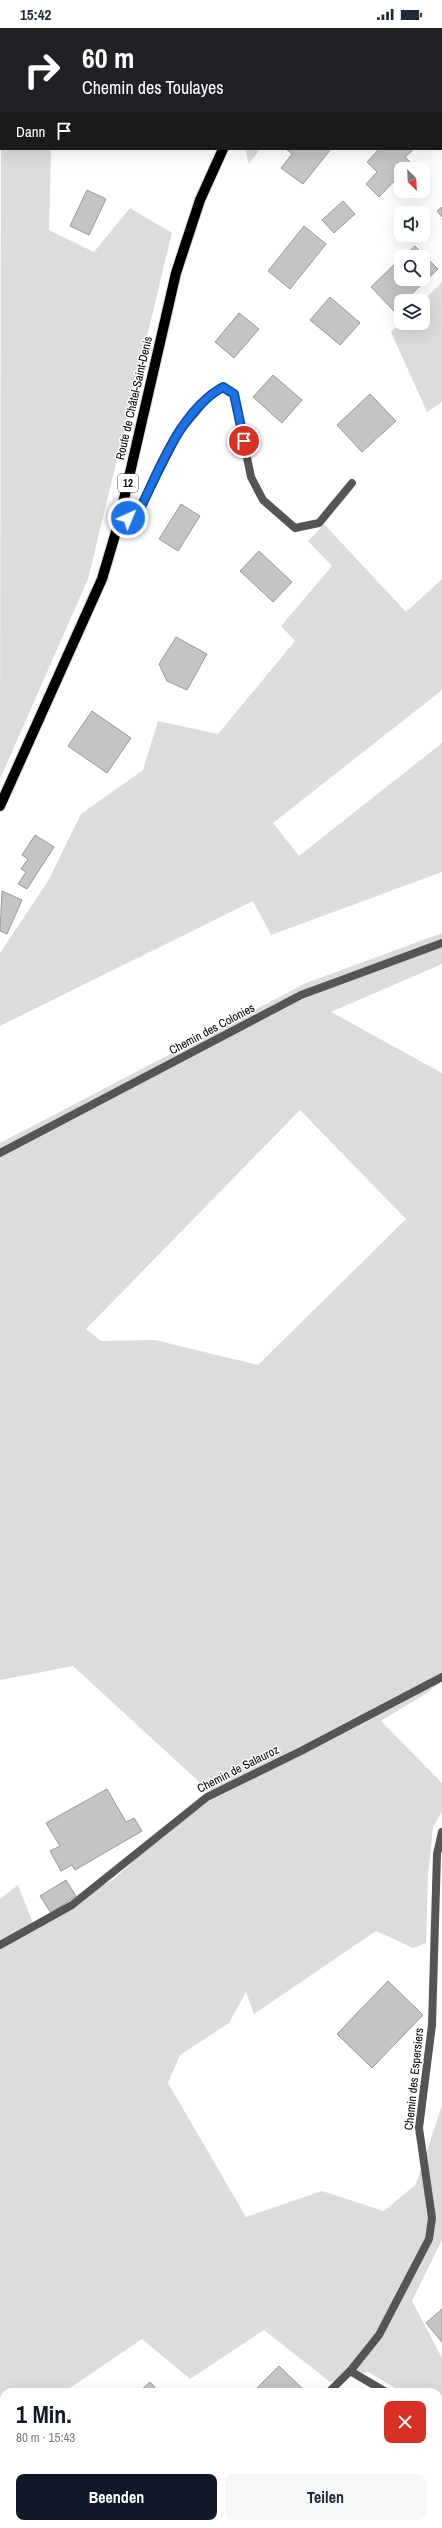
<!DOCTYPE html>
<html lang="de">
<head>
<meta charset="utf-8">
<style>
	:root { --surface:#fff; --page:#f6f6f7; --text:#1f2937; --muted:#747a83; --accent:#111827 }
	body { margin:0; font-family:"Archivo Narrow",sans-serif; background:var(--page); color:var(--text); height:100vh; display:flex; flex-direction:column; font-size:15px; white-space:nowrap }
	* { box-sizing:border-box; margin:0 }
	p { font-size:13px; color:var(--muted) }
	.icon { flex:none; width:22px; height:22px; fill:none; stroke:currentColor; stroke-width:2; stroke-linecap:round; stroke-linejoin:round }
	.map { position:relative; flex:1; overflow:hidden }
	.details { position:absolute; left:0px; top:2360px; width:442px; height:140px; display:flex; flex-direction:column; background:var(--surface); border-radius:12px 12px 0 0; box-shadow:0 4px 16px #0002 }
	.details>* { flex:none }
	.hud { position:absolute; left:0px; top:0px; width:442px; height:122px; box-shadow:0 4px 16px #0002; background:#202124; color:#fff; overflow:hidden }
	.needle { width:26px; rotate:156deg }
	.controls { position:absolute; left:394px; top:134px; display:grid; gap:8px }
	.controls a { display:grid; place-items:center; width:36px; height:36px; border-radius:8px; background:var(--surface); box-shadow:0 4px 16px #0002; font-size:20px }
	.pin { position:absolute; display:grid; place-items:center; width:34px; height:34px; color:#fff; margin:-17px; border:2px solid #fff; border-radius:50%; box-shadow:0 1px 4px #0007 }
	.me { position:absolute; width:44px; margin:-22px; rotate:44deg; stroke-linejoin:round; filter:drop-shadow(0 0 3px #0008) }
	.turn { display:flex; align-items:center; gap:14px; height:84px; padding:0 16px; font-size:18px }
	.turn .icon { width:52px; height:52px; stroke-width:2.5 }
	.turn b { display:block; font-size:28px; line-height:34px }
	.then { display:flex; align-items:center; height:38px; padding:0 16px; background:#0003; gap:8px; font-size:15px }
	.round { display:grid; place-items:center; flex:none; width:42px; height:42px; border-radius:8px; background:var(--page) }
	.overview { display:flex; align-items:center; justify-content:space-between; height:68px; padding:0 16px }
	h1 { font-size:24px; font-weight:700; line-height:30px; color:var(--accent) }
	.button { display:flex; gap:8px; margin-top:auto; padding:8px 16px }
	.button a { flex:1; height:46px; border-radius:8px; background:var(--accent); color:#fff; font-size:16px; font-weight:700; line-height:46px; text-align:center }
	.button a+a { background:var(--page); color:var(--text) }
	.status { display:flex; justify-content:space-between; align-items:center; height:28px; padding:0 20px; background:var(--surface); direction:ltr }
	.status svg { height:11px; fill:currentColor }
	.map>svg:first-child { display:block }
	.green { fill:#dcdcdc; fill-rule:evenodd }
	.building { fill:#c4c4c4; stroke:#999 }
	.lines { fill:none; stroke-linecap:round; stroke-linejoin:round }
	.primary-casing { stroke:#dbdbdb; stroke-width:12 }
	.minor { stroke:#555; stroke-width:8 }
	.primary { stroke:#000; stroke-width:10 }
	.route-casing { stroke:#114b97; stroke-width:10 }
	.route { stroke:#1a73e8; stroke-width:7 }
	.labels { text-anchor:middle; stroke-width:3; stroke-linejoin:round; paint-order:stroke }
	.shield { fill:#fff; stroke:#4c4c4c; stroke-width:1 }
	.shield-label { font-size:11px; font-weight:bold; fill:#000 }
	.street-label { font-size:12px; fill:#000; stroke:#fff }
</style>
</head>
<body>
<div class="status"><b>15:42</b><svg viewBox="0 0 49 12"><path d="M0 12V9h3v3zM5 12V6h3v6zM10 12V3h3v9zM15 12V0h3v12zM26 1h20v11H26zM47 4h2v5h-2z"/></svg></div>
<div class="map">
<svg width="442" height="2500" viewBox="0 0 442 2500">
	<rect width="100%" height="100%" fill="#fff"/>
	<path class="green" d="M220,0h127l-127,1z
		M1,97v24h50l-2,81 45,22 36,-44 42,25 -84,346 -88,200z
		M245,121h15l-11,15z
		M442,254v120l-15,10 -36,-80 10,-9h22v-22z
		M324,496l82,88 36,-33v111l-169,133 26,33 143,-113v129l-171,63 -18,-34 -253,125v-73l48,-72 33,-67 62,-44 15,-49 60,13 77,-93 -14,-15 51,-60 -24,-25z
		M442,905v31l-111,48 111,61v608l-15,12 -46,28 61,62v29l-9,15 -5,49 -2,67 -13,5 -37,-17 -122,83 -8,-22 -17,31 -49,32 -12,28 78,134 76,-26 62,20 32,-27 26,-79v135l-30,61 30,57v84l-4,-6v-44h-36l-34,-20 -38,10 -66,-52 -74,49 -48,-40 -78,53h-60v44l-4,3v-540l18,-14 15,38 81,-44 95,-88 -136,-125 -73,14v-537l306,-160zM300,1082l106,109 -148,146 -103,-25 -54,1 -15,-12z
		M149,2496h59l-2,4h-60z"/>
	<path class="building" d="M386,0h52l-2,1z
		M442,63v46l-1,-1z
		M286,121h45l-28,35 -22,-16 11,-14z
		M379,121h35l-9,8 6,6 -5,6h-5v5l-22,23 -13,-13 11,-12 -10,-10z
		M87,162l19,9 -17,36 -19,-9z
		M343,173l12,13 -21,19 -12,-13z
		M442,179v10l-5,-6z
		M304,198l22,18 -36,45 -22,-18z
		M415,218l23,23 -34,32h-3v3l-7,7 -23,-24 30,-29v21h22v-22h-20z
		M330,269l30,26 -20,22 -30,-25z
		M239,285l20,16 -25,29 -19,-16z
		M273,347l29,25 -20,23 -29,-26z
		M370,366l26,27 -34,31 -25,-27z
		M181,476l19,12 -22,35 -19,-12z
		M259,523l33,31 -19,20 -33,-31z
		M176,609l31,17 -20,36 -20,-9 -8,-17z
		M92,683l39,27 -24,35 -39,-27z
		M35,807l19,12 -27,42 -9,-5 8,-12 -5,-3 7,-10 -6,-4z
		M2,863l20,9 -15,34 -7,-3z
		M107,1761l19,33 8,-4 8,13 -67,39 -3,-5 -11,6 -11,-20 10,-5 -14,-23z
		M66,1852l10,16 -25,17 -11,-17z
		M388,1953l35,34 -51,53 -35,-34z
		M442,2281v33l-16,-19z
		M279,2338l25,24 -1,2h-45l-3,-2z
		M150,2354l9,10h-20z
		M4,2462v34h6l-4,3 -6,-7v-26z
		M16,2496h5l3,4h-13z
		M72,2496h5l5,4h-13z
		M357,2496h24l6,4h-33z"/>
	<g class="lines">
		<g class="primary-casing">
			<path id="primary" d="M285,1l1,-1
				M0,778l102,-227 16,-54 58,-252 24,-73 23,-51"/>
		</g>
		<path class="minor" d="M118,497l21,-14 40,-79 31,-37 13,-8 11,7 17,83 12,23 32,28 24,-5 33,-40
			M0,1125l301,-158 141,-52
			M0,1917l72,-40 135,-108 94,-46 141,-74
			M350,2343l36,21
			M329,2364l22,-22 28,-35 50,-96 3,-21 -13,-90 13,-103 5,-171 5,-22
			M438,2394l4,2
			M49,2500l3,-4
			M219,2500l3,-4"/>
		<use href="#primary" class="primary"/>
	</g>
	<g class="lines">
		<g class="route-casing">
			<path id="route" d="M128,490l11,-7c21,-42 41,-100 84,-124l11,7 10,47"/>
		</g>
		<use href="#route" class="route"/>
	</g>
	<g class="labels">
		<rect class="shield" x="118" y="446" width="20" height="18" rx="3"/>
		<g class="shield-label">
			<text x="128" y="459">12</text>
		</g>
		<g class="street-label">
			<text transform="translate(134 370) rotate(-77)" y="4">Route de Châtel-Saint-Denis</text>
			<text transform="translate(212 1001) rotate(-28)" y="4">Chemin des Colonies</text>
			<text transform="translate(238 1741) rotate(-27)" y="4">Chemin de Salauroz</text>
			<text transform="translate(414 2051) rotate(-84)" y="4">Chemin des Espersiers</text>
		</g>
	</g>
</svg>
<div class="controls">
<a><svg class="needle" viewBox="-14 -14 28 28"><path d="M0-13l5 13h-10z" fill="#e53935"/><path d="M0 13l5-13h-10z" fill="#747a83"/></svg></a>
<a><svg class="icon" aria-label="sound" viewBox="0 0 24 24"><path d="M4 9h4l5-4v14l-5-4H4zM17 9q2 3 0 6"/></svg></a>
<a><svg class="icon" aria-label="search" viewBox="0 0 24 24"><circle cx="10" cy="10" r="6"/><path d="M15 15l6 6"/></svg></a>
<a><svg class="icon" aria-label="layers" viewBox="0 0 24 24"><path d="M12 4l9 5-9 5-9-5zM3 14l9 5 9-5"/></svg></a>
</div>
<div class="pin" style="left:244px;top:413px;background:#d93025"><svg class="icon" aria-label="arrive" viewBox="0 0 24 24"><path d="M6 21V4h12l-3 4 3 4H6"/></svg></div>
<svg class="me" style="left:128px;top:490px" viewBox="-20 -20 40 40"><circle r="17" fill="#1a73e8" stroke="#fff" stroke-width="3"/><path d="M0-11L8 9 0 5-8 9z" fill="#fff"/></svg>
<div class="hud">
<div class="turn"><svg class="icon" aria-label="right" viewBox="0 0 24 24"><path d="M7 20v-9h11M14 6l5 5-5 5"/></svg><div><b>60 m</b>Chemin des Toulayes</div></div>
<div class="then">Dann<svg class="icon" aria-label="arrive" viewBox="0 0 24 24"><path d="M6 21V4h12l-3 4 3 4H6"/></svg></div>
</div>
<section class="details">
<div class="overview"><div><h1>1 Min.</h1><p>80 m · 15:43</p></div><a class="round" style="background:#d93025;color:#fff"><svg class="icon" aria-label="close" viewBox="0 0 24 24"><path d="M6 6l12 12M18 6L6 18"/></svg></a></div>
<div class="button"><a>Beenden</a><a>Teilen</a></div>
</section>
</div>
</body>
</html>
